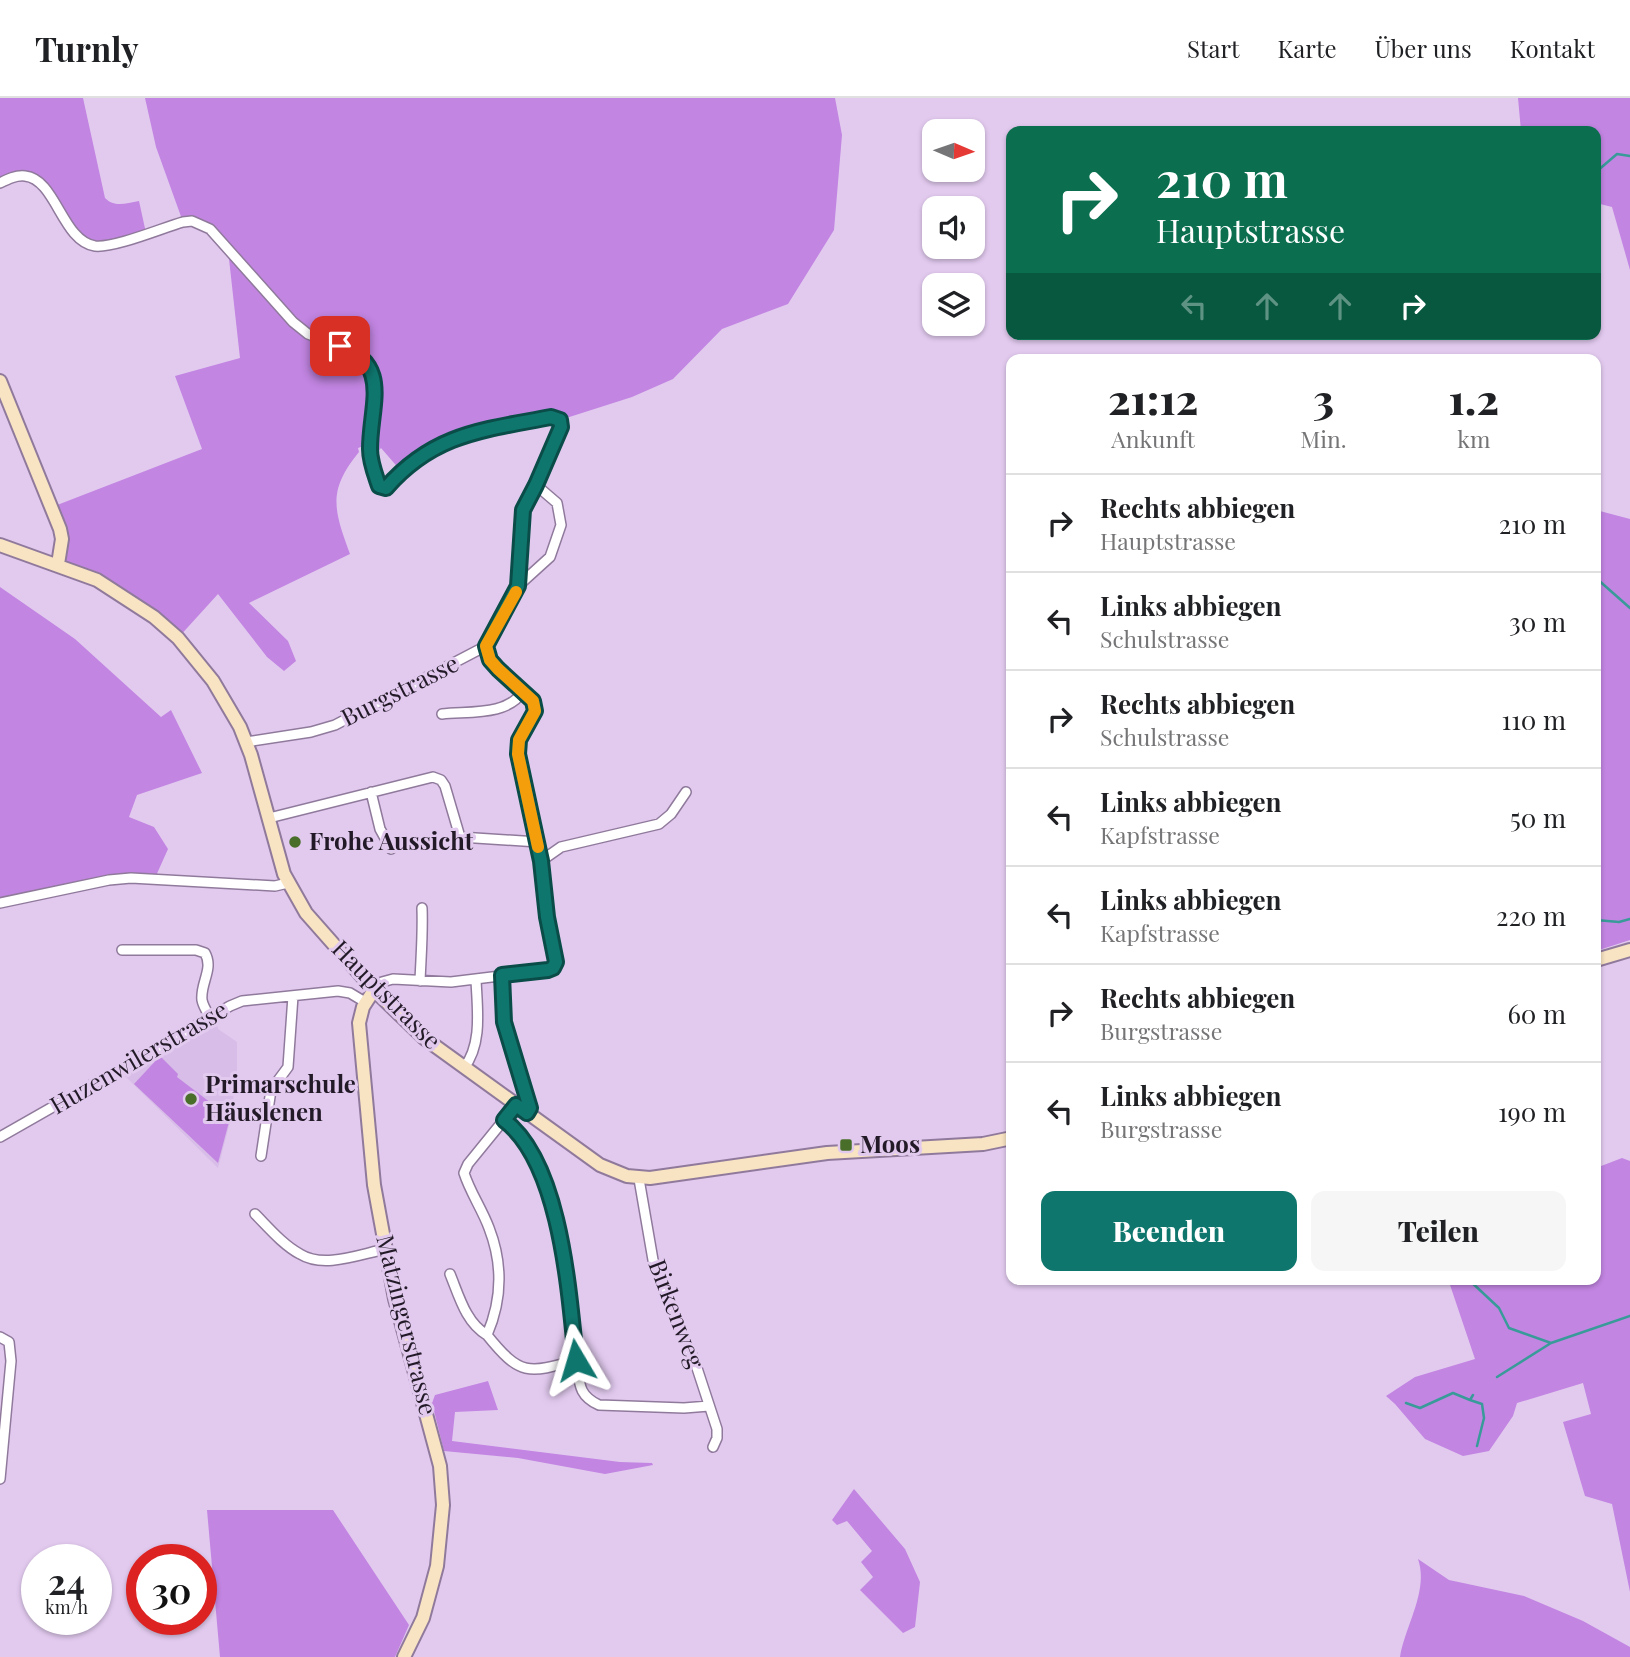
<!DOCTYPE html>
<html lang="de">
<head>
<meta charset="utf-8">
<style>
	:root { --surface:#fff; --page:#f6f6f6; --text:#202124; --muted:#757577; --line:#e0e0e0; --accent:#0f766e }
	body { margin:0; font-family:"Playfair Display",serif; background:var(--page); color:var(--text); height:100vh; display:flex; flex-direction:column; font-size:26px; white-space:nowrap }
	* { box-sizing:border-box; margin:0 }
	p { font-size:23px; color:var(--muted) }
	.icon { flex:none; width:38px; height:38px; fill:none; stroke:currentColor; stroke-width:2; stroke-linecap:round; stroke-linejoin:round }
	.map { position:relative; flex:1; overflow:hidden }
	.drawer { position:absolute; left:1006px; top:256px; width:595px; height:931px; display:flex; flex-direction:column; background:var(--surface); border-radius:14px; box-shadow:0 2px 5px #0004 }
	.drawer>* { flex:none }
	.top-card { position:absolute; left:1006px; top:28px; width:595px; height:214px; border-radius:14px; box-shadow:0 2px 5px #0004; background:#0b6e4f; color:#fff; overflow:hidden }
	.needle { width:46px; rotate:92deg }
	.tools { position:absolute; left:922px; top:21px; display:grid; gap:14px }
	.tools a { display:grid; place-items:center; width:63px; height:63px; border-radius:14px; background:var(--surface); box-shadow:0 2px 5px #0004; font-size:35px }
	.speed { position:absolute; left:21px; top:1446px; display:flex; gap:14px; font-size:35px; font-weight:700; text-align:center }
	.speed>* { display:grid; place-content:center; width:91px; height:91px; border-radius:50%; background:var(--surface); box-shadow:0 2px 5px #0004; line-height:1 }
	.speed small { font-size:18px; font-weight:400 }
	.speed .limit { border:10px solid #d22; background:#fff; color:#111 }
	.pin { position:absolute; display:grid; place-items:center; width:60px; height:60px; color:#fff; margin:-30px; border-radius:14px; box-shadow:0 4px 10px #0006 }
	.me { position:absolute; width:77px; margin:-38px; rotate:353deg; stroke-linejoin:round; filter:drop-shadow(0 0 5px #0008) }
	.turn { display:flex; align-items:center; gap:24px; height:147px; padding:0 35px; font-size:32px }
	.turn .icon { width:91px; height:91px; stroke-width:2.5 }
	.turn b { display:block; font-size:49px; line-height:60px }
	.lanes { display:flex; align-items:center; height:66px; padding:0 35px; background:#0003; justify-content:center; gap:35px; direction:ltr }
	.lanes .off { opacity:.35 }
	.eta { display:flex; justify-content:space-evenly; align-items:center; height:119px; text-align:center }
	.eta b { font-size:42px; font-weight:800; line-height:49px }
	.primary-button { display:flex; gap:14px; margin-top:auto; padding:14px 35px }
	.primary-button a { flex:1; height:80px; border-radius:14px; background:var(--accent); color:#fff; font-size:28px; font-weight:800; line-height:80px; text-align:center }
	.primary-button a+a { background:var(--page); color:var(--text) }
	ul { padding:0; list-style:none }
	li { display:flex; align-items:center; gap:21px; height:98px; padding:0 35px; border-top:2px solid var(--line) }
	li div { flex:1 }
	li b { display:block; font-size:26px }
	li em { font-style:normal }
	header { display:flex; align-items:center; gap:42px; box-sizing:border-box; height:98px; padding:0 35px; background:var(--surface); border-bottom:2px solid var(--line) }
	header strong { font-size:33px }
	nav { display:flex; gap:38px; margin-inline-start:auto; font-size:24px }
	.map>svg:first-child { display:block }
	.built { fill:#d7bde7 }
	.green { fill:#c285e2 }
	.lines { fill:none; stroke-linecap:round; stroke-linejoin:round }
	.stream { stroke:#389b99; stroke-width:2.5 }
	.street-casing { stroke:#907a9c; stroke-width:12 }
	.secondary-casing { stroke:#907a9c; stroke-width:16 }
	.street { stroke:#fff; stroke-width:9 }
	.secondary { stroke:#f8e3c3; stroke-width:12 }
	.route-casing { stroke:#0a4d48; stroke-width:18 }
	.route { stroke:#0f766e; stroke-width:12 }
	.slow { stroke:#f59e0b; stroke-width:12 }
	.poi-dot { fill:#486e29; stroke:#e2caef; stroke-width:2.5 }
	.labels { text-anchor:middle; stroke-width:6; stroke-linejoin:round; paint-order:stroke }
	.street-label { font-size:24px; fill:#231a28; stroke:#e2caef }
	.poi-label { font-size:24px; font-weight:bold; fill:#231a28; stroke:#e2caef; text-anchor:start }
</style>
</head>
<body>
<header>
<strong>Turnly</strong>
<nav><a>Start</a><a>Karte</a><a>Über uns</a><a>Kontakt</a></nav>
</header>
<div class="map">
<svg width="1630" height="1559" viewBox="0 0 1630 1559">
	<rect width="100%" height="100%" fill="#e2caef"/>
	<path class="built" d="M216,921l2,10 19,13v29l-7,51 -12,46 -93,-92 -1,-6z"/>
	<path class="green" d="M0,0h83l22,100c10,10 21,5 34,3l7,32 -38,12 -22,-2 -53,-66 -33,6z
		M145,0h690l7,37 -8,95 -46,74 -66,25 -49,50 -41,18 -72,23 -9,-3 -78,15 -72,39 -20,-23 -10,12 -1,-10 -6,-4 -6,2 1,4c-32,39 -25,58 -9,102l-101,49 39,38 8,20 -12,10 -17,-14 -49,-63 -40,44 -24,-21 -96,-53 2,-9 -8,-48 150,-58 -27,-73 65,-18 -12,-108 -18,-21 -27,-7 -27,-75z
		M1518,0h112v172l-18,-63 -16,-4v-72h-75z
		M1596,412l34,9v421l-34,11z
		M0,489l75,52 86,78 10,-7 31,63 -65,22 -8,22 25,10 14,22 -13,29h-24l-131,25z
		M160,958l18,18 -1,3 34,26 18,19 -11,41 -84,-79z
		M1622,1060l8,3v431l-18,-88 -27,-8 -22,-74 28,-8 -8,-31 -66,20 -4,13 -24,35 -26,5 -38,-17 -30,-35 -9,-8 29,-19 60,-18 -27,-80h148v-101l2,-1 -2,-9z
		M488,1283l10,29 -43,2 -3,29 168,21 32,1 1,2 -48,9 -87,-16 -74,-7 -12,-48 3,-8z
		M854,1391l51,60 15,33 -5,45 -12,6 -43,-43 13,-13 -12,-15 11,-11 -25,-30 -10,4 -5,-5z
		M207,1412h126l76,115 -14,32h-175z
		M1418,1461l31,21 75,16 59,25 47,26v10h-230c5,-31 29,-66 18,-98z"/>
	<g class="lines">
		<path class="stream" d="M1596,74l21,-18 13,2
			M1596,480l34,30
			M1596,822l23,2 11,-3
			M1468,1181l31,29 10,20 42,15 79,-27
			M1497,1279l54,-34
			M1473,1297l-3,5 12,4 2,14 -7,28
			M1406,1305l14,5 33,-15 17,7"/>
		<g class="street-casing">
			<path id="street" d="M0,85c8,-4 16,-8 25,-7 31,3 37,65 70,70 20,2 67,-18 88,-24l9,-1 18,8 83,93 15,12 47,18 12,9 8,18 -5,71 9,36 7,2c48,-55 98,-58 165,-71l9,3 1,7 -25,58 -13,25 -5,76 -32,60 -151,79 -24,7 -65,10
				M518,488l32,-29 11,-32 -4,-22 -21,-18
				M442,616c27,-3 66,2 81,-23
				M371,694l9,37 11,20
				M269,720l164,-41 8,3 4,6 15,51 78,5
				M541,763l20,-14 98,-23 12,-10 15,-22
				M0,805l109,-23 22,-2 144,8 13,-3
				M122,852h74l9,3c9,16 -5,30 -3,47 1,6 5,12 8,17
				M502,877l2,47 25,79 -2,12
				M420,883c1,-25 3,-48 2,-73
				M374,892l8,-8 11,-3 58,3 97,-12 7,-5 -8,-48 -6,-56 -23,-107 1,-14 16,-29 -2,-10 -35,-32 -8,-9 -4,-14
				M464,970c19,-25 13,-60 12,-89
				M504,1022c57,42 64,173 72,240 -48,14 -56,16 -89,-25 15,-35 16,-71 2,-107 -7,-19 -19,-36 -25,-55l4,-9 48,-59
				M0,1039l230,-131 12,-5 96,-10 12,2 15,9
				M261,1058l10,-66 17,-23 5,-71
				M639,1081l14,81 43,105 21,64v9l-4,9
				M255,1116c13,13 28,31 45,40 24,15 60,0 86,-5
				M450,1176c9,22 16,49 37,61
				M0,1239l9,5 2,19 -11,118
				M576,1262c4,22 1,35 23,45l85,3 25,-2"/>
		</g>
		<g class="secondary-casing">
			<path id="secondary" d="M0,283l60,148 2,10 -4,25
				M0,447l97,35 57,37 24,21 35,43 27,46 11,28 33,119 22,39 68,77 50,48 176,127 27,11 23,2 177,-25 156,-9 29,-6
				M1596,862l34,-10
				M374,892l-11,17 -4,16 15,162 21,114 45,167 3,39 -6,61 -14,52 -19,39"/>
		</g>
		<use href="#street" class="street"/>
		<use href="#secondary" class="secondary"/>
	</g>
	<g class="lines">
		<g class="route-casing">
			<path id="route" d="M340,248c52,19 30,59 30,103 0,13 5,25 9,37l7,2c48,-55 98,-58 165,-71l9,3 1,7 -25,58 -13,25 -5,76 -32,60 4,14 8,9 35,32 2,10 -16,29 -1,14 23,107 6,56 9,45 -3,6 -5,2 -46,5 2,47 26,86 -3,5 -11,-8 -12,15c57,43 65,173 72,240"/>
		</g>
		<use href="#route" class="route"/>
		<path class="slow" d="M516,494l-30,54 4,14 8,9 35,32 2,10 -16,29 -1,14 20,93"/>
	</g>
	<g class="poi-dot">
		<circle cx="295" cy="744" r="7"/>
		<circle cx="191" cy="1001" r="7"/>
		<rect x="839" y="1040" width="14" height="14" rx="3.5"/>
	</g>
	<g class="labels">
		<g class="street-label">
			<text transform="translate(400 593) rotate(-27)" y="8">Burgstrasse</text>
			<text transform="translate(386 897) rotate(45)" y="8">Hauptstrasse</text>
			<text transform="translate(139 960) rotate(-30)" y="8">Huzenwilerstrasse</text>
			<text transform="translate(676 1216) rotate(69)" y="8">Birkenweg</text>
			<text transform="translate(406 1227) rotate(76)" y="8">Matzingerstrasse</text>
		</g>
		<g class="poi-label">
			<text x="309" y="752">Frohe Aussicht</text>
			<text x="205" y="995">Primarschule<tspan x="205" dy="28">Häuslenen</tspan></text>
			<text x="860" y="1055">Moos</text>
		</g>
	</g>
</svg>
<div class="tools">
<a><svg class="needle" viewBox="-14 -14 28 28"><path d="M0-13l5 13h-10z" fill="#e53935"/><path d="M0 13l5-13h-10z" fill="#757577"/></svg></a>
<a><svg class="icon" aria-label="sound" viewBox="0 0 24 24"><path d="M4 9h4l5-4v14l-5-4H4zM17 9q2 3 0 6"/></svg></a>
<a><svg class="icon" aria-label="layers" viewBox="0 0 24 24"><path d="M12 4l9 5-9 5-9-5zM3 14l9 5 9-5"/></svg></a>
</div>
<div class="speed"><div>24<small>km/h</small></div><div class="limit">30</div></div>
<div class="pin" style="left:340px;top:248px;background:#d93025"><svg class="icon" aria-label="arrive" viewBox="0 0 24 24"><path d="M6 21V4h12l-3 4 3 4H6"/></svg></div>
<svg class="me" style="left:576px;top:1262px" viewBox="-20 -20 40 40"><path d="M0-17L14 15 0 8-14 15z" fill="#0f766e" stroke="#fff" stroke-width="4"/></svg>
<div class="top-card">
<div class="turn"><svg class="icon" aria-label="right" viewBox="0 0 24 24"><path d="M7 20v-9h11M14 6l5 5-5 5"/></svg><div><b>210 m</b>Hauptstrasse</div></div>
<div class="lanes"><svg class="icon off" aria-label="left" viewBox="0 0 24 24"><path d="M17 20v-9H6M10 6l-5 5 5 5"/></svg><svg class="icon off" aria-label="ahead" viewBox="0 0 24 24"><path d="M12 20V5M6 11l6-6 6 6"/></svg><svg class="icon off" aria-label="ahead" viewBox="0 0 24 24"><path d="M12 20V5M6 11l6-6 6 6"/></svg><svg class="icon" aria-label="right" viewBox="0 0 24 24"><path d="M7 20v-9h11M14 6l5 5-5 5"/></svg></div>
</div>
<section class="drawer">
<div class="eta">
<div><b>21:12</b><p>Ankunft</p></div>
<div><b>3</b><p>Min.</p></div>
<div><b>1.2</b><p>km</p></div>
</div>
<ul>
<li><svg class="icon" aria-label="right" viewBox="0 0 24 24"><path d="M7 20v-9h11M14 6l5 5-5 5"/></svg><div><b>Rechts abbiegen</b><p>Hauptstrasse</p></div><em>210 m</em></li>
<li><svg class="icon" aria-label="left" viewBox="0 0 24 24"><path d="M17 20v-9H6M10 6l-5 5 5 5"/></svg><div><b>Links abbiegen</b><p>Schulstrasse</p></div><em>30 m</em></li>
<li><svg class="icon" aria-label="right" viewBox="0 0 24 24"><path d="M7 20v-9h11M14 6l5 5-5 5"/></svg><div><b>Rechts abbiegen</b><p>Schulstrasse</p></div><em>110 m</em></li>
<li><svg class="icon" aria-label="left" viewBox="0 0 24 24"><path d="M17 20v-9H6M10 6l-5 5 5 5"/></svg><div><b>Links abbiegen</b><p>Kapfstrasse</p></div><em>50 m</em></li>
<li><svg class="icon" aria-label="left" viewBox="0 0 24 24"><path d="M17 20v-9H6M10 6l-5 5 5 5"/></svg><div><b>Links abbiegen</b><p>Kapfstrasse</p></div><em>220 m</em></li>
<li><svg class="icon" aria-label="right" viewBox="0 0 24 24"><path d="M7 20v-9h11M14 6l5 5-5 5"/></svg><div><b>Rechts abbiegen</b><p>Burgstrasse</p></div><em>60 m</em></li>
<li><svg class="icon" aria-label="left" viewBox="0 0 24 24"><path d="M17 20v-9H6M10 6l-5 5 5 5"/></svg><div><b>Links abbiegen</b><p>Burgstrasse</p></div><em>190 m</em></li>
</ul>
<div class="primary-button"><a>Beenden</a><a>Teilen</a></div>
</section>
</div>
</body>
</html>
